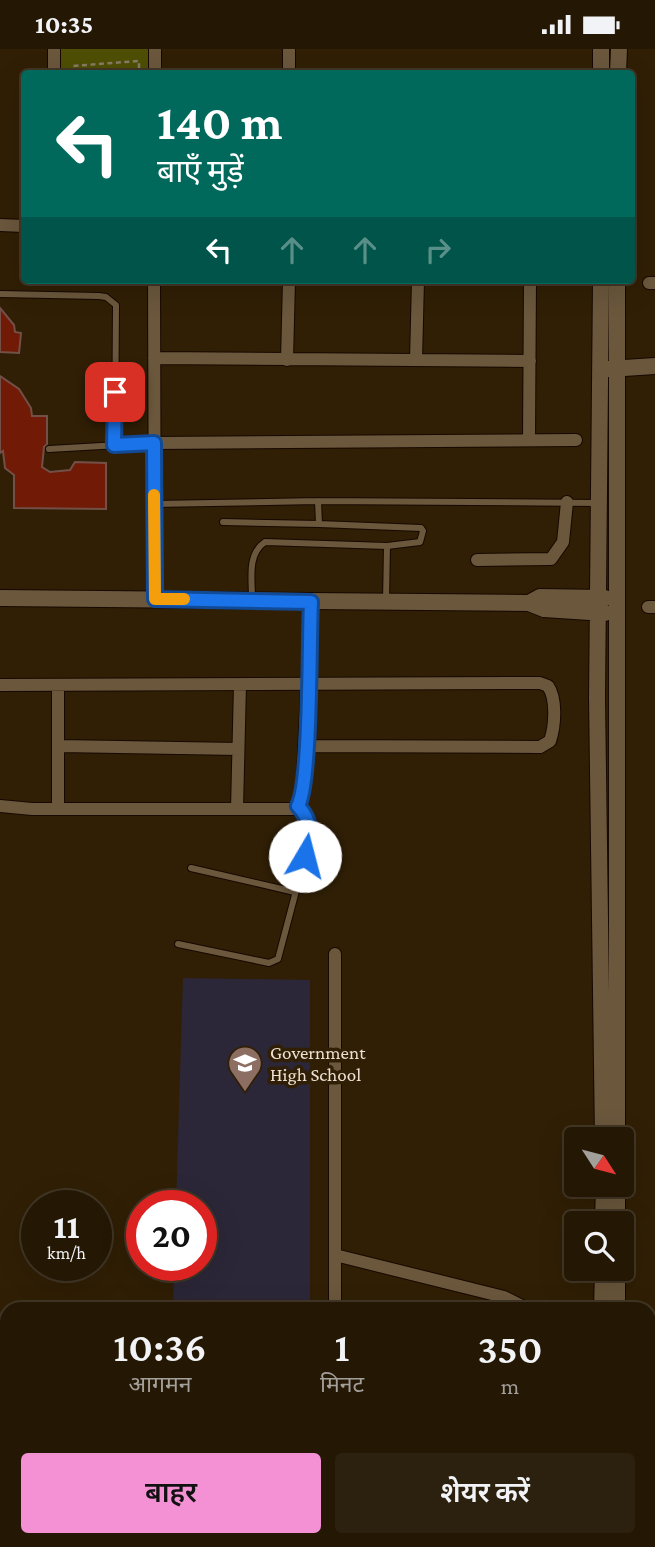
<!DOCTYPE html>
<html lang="hi">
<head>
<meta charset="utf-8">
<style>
	:root { --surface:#241704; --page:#2c200e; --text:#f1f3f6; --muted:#a39f9a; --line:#413626; --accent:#f491d4 }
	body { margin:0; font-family:"Crimson Pro","Noto Sans Devanagari",serif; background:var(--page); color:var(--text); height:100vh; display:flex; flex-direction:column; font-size:26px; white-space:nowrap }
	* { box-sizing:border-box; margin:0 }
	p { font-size:23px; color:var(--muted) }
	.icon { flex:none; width:38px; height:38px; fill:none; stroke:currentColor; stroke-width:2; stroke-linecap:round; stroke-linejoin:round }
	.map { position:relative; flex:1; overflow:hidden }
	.sheet { position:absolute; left:0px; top:1253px; width:656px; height:245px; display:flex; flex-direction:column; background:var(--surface); border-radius:21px 21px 0 0; box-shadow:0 7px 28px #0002,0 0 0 2px var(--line) }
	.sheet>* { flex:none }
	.banner { position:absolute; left:21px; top:21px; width:614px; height:214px; border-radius:7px; box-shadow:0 7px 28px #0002,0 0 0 2px var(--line); background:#00695c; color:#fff; overflow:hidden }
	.needle { width:46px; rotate:126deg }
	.tools { position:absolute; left:564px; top:1078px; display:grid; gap:14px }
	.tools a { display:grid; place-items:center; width:70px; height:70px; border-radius:7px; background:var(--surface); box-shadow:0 7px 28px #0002,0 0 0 2px var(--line); font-size:35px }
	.speed { position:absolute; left:21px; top:1141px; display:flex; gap:14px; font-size:35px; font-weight:700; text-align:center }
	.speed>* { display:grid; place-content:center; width:91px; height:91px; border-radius:50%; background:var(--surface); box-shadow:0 7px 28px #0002,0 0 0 2px var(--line); line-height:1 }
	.speed small { font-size:18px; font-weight:400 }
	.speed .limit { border:10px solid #d22; background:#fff; color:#111 }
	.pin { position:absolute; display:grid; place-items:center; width:60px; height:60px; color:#fff; margin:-30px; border-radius:14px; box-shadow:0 4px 10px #0006 }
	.me { position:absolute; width:77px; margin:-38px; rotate:8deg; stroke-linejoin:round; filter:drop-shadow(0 0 5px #0008) }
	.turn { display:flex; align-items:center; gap:24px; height:147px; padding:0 21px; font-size:32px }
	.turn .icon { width:91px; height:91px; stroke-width:2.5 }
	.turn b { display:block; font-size:49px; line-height:60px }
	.lanes { display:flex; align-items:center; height:66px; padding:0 21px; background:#0003; justify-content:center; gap:35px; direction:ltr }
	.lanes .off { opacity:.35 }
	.eta { display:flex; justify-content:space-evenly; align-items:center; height:119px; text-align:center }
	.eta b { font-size:42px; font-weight:600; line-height:49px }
	.primary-button { display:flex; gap:14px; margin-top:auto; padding:14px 21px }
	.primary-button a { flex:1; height:80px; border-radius:7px; background:var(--accent); color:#111; font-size:28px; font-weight:600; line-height:80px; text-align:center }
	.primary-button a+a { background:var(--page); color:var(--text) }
	.status { display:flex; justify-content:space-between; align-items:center; height:49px; padding:0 35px; background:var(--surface); direction:ltr }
	.status svg { height:19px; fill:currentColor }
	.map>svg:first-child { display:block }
	.education { fill:#2c2738 }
	.green { fill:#4e4f04 }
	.building { fill:#711a05; stroke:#725048; stroke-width:2 }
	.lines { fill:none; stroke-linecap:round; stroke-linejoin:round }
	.lane-casing { stroke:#170800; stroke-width:8 }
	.street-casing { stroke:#170800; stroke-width:14 }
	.secondary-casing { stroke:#170800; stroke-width:18 }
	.path { stroke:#887a65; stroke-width:2.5; stroke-dasharray:5 3.5; stroke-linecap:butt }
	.lane { stroke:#6a573c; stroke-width:6 }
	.street { stroke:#6a573c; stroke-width:12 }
	.secondary { stroke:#6a573c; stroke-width:16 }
	.route-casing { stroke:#114b97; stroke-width:18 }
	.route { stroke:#1a73e8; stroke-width:12 }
	.slow { stroke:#f59e0b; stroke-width:12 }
	.labels { text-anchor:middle; stroke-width:7; stroke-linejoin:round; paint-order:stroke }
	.poi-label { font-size:19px; fill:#ece1d2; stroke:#301f05; text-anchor:start }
</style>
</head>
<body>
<div class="status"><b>10:35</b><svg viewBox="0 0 49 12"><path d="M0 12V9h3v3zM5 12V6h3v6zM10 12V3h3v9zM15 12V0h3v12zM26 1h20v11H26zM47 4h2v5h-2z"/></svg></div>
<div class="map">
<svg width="655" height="1498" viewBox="0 0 655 1498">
	<rect width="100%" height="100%" fill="#301f05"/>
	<path class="education" d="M183,929l127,2v329h-137l1,-44h27v-59h-25z"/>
	<path class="green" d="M54,0h101v24h-101z"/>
	<path class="building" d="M0,259l14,17 1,7 6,1 -2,20 -19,-1z
		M0,327l19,13 12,19 1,8h15v28l-3,3 -2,20 8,5 20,-2 5,-8 31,1v46l-92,-1v-33l-9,-7 -2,-17 -3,2z"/>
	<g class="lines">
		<g class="lane-casing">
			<path id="lane" d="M0,245l99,2 7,1 10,8 -1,140
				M49,400l105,-6
				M154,455l164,-3 280,2
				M223,473l96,2 -1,-23
				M319,475l102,4 2,3 -3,11 -33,4 -1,55
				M252,549c0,-19 -5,-44 13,-56l122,4
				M191,819l104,24
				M178,895l91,19 9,-4 32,-121 -1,-18 -11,-14"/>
		</g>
		<g class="street-casing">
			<path id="street" d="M54,0v24
				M289,0v24
				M155,24v-24
				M0,176l24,1
				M154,231l1,319
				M649,234h6
				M154,309l376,3
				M287,311l2,-80
				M416,311l2,-80
				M529,389l1,-158
				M154,394l422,-3
				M477,511l74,-1 12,-17 4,-40
				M648,558h7
				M0,636l540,-2 8,3c9,13 7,40 2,55l-10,6 -235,-1
				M60,697l178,3
				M0,757l32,3h262l8,-13 9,-194
				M58,760v-123
				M237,760l3,-124
				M335,905v355
				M335,1206l169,42 24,12
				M0,1383h7
				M168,1498v-7"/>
		</g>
		<g class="secondary-casing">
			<path id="secondary" d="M601,24v-24
				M618,24l1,-24
				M601,231l-4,418 6,441
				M609,320l46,-3
				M0,549l529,5 15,6 61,4
				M529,554l11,-6 65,1
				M617,1090v-859
				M603,1174l1,-38
				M617,1174v-38
				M602,1260l1,-40
				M617,1260v-40
				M600,1498v-7
				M617,1498v-7
				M654,1498l1,-1"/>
		</g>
		<path class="path" d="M72,24v-7l67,-5v12"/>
		<use href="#lane" class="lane"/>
		<use href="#street" class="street"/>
		<use href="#secondary" class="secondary"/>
	</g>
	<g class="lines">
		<g class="route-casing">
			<path id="route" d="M115,343l-1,53 40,-2 1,156 156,3c-2,37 0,180 -13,204 15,16 12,29 7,50"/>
		</g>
		<use href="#route" class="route"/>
		<path class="slow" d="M154,446l1,104h29"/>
	</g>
	<defs>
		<g id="school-pin" transform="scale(1.75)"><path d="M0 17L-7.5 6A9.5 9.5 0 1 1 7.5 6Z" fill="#8d6e63" stroke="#301f05"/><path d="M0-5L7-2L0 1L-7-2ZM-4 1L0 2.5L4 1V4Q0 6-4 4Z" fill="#fff"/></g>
	</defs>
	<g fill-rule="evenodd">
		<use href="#school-pin" x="245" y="1014"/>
	</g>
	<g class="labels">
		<g class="poi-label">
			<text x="270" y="1010">Government<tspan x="270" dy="22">High School</tspan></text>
		</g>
	</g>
</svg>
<div class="tools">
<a><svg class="needle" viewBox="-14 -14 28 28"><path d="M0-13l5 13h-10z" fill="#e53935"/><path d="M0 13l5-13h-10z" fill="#a39f9a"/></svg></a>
<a><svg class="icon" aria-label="search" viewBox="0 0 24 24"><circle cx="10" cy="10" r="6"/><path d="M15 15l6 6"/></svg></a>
</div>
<div class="speed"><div>11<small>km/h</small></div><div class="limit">20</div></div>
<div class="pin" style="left:115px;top:343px;background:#d93025"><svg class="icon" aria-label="arrive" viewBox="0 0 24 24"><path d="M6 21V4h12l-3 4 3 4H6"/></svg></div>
<svg class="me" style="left:305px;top:807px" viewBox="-20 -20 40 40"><circle r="19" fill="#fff"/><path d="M0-13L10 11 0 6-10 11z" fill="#1a73e8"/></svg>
<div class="banner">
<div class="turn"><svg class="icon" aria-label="left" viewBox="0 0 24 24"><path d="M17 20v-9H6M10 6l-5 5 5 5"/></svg><div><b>140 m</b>बाएँ मुड़ें</div></div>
<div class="lanes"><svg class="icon" aria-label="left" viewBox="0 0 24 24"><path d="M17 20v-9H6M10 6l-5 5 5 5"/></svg><svg class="icon off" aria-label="ahead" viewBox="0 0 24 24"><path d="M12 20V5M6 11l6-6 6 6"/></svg><svg class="icon off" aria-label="ahead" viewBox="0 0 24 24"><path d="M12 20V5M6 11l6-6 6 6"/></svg><svg class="icon off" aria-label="right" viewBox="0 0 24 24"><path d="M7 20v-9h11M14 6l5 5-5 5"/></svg></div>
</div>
<section class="sheet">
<div class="eta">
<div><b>10:36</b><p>आगमन</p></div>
<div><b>1</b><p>मिनट</p></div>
<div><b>350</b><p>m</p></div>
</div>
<div class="primary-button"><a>बाहर</a><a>शेयर करें</a></div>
</section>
</div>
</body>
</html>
